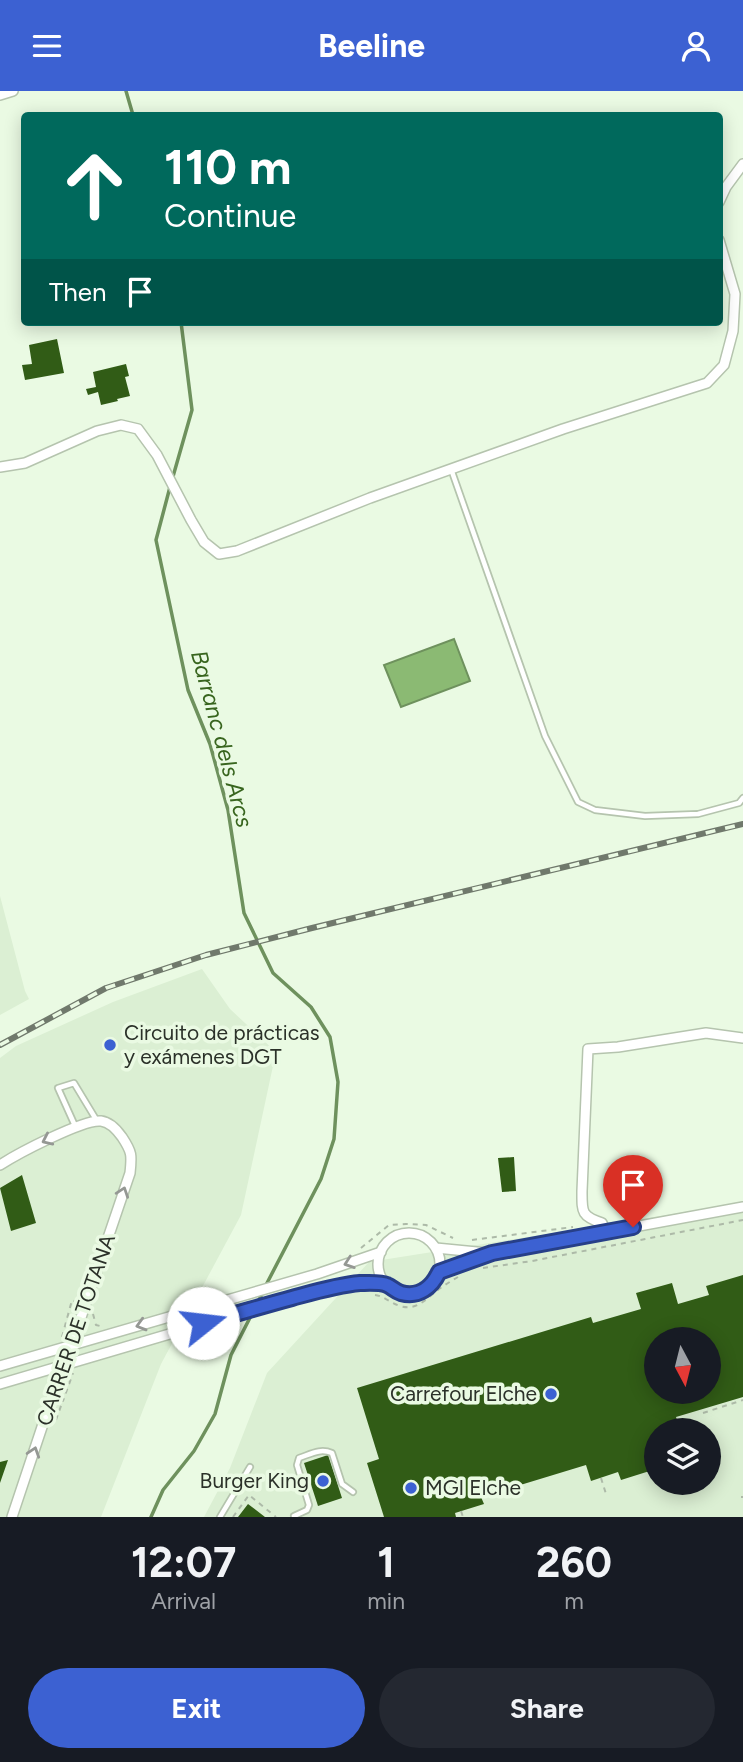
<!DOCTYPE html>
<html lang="en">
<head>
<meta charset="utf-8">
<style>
	:root { --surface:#171b24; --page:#242831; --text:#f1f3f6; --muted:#9ea1a6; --accent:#3c61d2 }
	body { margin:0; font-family:Figtree,sans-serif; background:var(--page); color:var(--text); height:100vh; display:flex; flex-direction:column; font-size:26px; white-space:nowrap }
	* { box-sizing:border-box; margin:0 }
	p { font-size:23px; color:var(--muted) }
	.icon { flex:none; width:38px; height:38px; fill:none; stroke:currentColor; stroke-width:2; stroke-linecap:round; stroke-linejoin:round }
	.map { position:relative; height:1426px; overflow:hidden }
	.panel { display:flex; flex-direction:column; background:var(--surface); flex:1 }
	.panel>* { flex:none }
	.top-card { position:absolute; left:21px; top:21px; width:702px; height:214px; border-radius:7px; box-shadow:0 4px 18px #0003; background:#00695c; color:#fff; overflow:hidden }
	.needle { width:46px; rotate:173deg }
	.buttons { position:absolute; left:644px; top:1236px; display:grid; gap:14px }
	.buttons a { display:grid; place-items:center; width:77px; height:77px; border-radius:50%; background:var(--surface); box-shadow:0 4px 18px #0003; font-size:35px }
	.pin { position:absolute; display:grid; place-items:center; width:60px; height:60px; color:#fff; margin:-72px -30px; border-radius:50% 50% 50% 0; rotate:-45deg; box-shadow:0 0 7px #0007 }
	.pin .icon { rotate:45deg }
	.me { position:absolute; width:77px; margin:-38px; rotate:74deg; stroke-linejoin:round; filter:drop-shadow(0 0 5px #0008) }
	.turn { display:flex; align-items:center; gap:24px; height:147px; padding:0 28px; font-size:32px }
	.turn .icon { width:91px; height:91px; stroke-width:2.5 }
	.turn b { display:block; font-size:49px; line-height:60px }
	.then { display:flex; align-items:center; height:66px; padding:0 28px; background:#0003; gap:14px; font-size:26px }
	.eta { display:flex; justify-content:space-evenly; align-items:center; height:119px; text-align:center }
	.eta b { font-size:42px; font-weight:700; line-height:49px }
	.primary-button { display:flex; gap:14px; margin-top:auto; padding:14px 28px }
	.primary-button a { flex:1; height:80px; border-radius:42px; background:var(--accent); color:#fff; font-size:28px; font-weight:700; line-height:80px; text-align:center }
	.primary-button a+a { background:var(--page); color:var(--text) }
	header { display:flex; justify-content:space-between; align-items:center; height:91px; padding:0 28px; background:var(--accent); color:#fff; font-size:32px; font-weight:700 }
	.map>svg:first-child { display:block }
	.built { fill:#dbefd3; fill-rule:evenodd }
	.water { fill:#8bba73; stroke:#6e915d; stroke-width:2 }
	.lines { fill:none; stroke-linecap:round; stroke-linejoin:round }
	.stream { stroke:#6e915d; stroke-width:3.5 }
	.building { fill:#315c16; fill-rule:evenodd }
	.lane-casing { stroke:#b5c4ae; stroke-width:8 }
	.street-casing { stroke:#b5c4ae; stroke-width:12 }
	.path { stroke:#adbaa8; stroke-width:2; stroke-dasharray:5 5; stroke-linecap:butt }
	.lane { stroke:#fff; stroke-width:4.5 }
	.street { stroke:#fff; stroke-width:9 }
	.rail-casing { stroke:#70796c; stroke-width:6 }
	.rail { stroke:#eafae3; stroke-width:3.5; stroke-dasharray:10; stroke-linecap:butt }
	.oneway { stroke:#959894 }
	.route-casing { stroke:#273f88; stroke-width:18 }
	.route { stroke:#3c61d2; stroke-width:12 }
	.poi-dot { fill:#3c61d2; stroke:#eafae3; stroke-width:2.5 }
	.labels { text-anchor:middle; stroke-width:7; stroke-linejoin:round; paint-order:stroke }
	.poi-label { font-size:21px; fill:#2b3129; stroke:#eafae3; text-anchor:start }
	.street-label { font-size:21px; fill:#2b3129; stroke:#eafae3 }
	.water-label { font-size:23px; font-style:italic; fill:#38651e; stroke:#eafae3 }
</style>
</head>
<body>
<header><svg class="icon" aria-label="menu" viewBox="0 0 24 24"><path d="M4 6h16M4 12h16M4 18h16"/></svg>Beeline<svg class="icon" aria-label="person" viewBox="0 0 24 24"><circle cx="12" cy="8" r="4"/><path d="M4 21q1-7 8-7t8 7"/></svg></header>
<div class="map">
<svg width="743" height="1426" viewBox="0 0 743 1426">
	<rect width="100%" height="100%" fill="#eafae3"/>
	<path class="built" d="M0,805l25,95 4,8 -29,16z
		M202,878l28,40 46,43 -35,163 -80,149 -60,153h-101v-459l16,-12 97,-44z
		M743,1112v314h-539l26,-49 37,-95 102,-111zM656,1248h53v52h-53zM656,1339h53v52h-53z"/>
	<path class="water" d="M454,548l16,42 -69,26 -17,-42z"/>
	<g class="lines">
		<path class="stream" d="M126,0l7,24
			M172,389l20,-70 -11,-88
			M170,396l-14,53 32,150 22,54 18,66 16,103 29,60 38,34 19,30 8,45 -4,57 -13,40 -55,106
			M151,1426l12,-27 31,-39 21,-37 16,-59 32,-63"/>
	</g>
	<path class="building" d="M57,248l7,34 -39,7 -3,-15 10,-1 -3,-19z
		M126,273l3,12 -4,1 5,19 -13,3 1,2 -17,4 -3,-13 -10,3 -2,-6 10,-2 -3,-15z
		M514,1066l2,34 -14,1 -4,-34z
		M22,1084l14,48 -25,8 -11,-43z
		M743,1184v122l-67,20 4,13h-24v39l-35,11 -3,-8 -27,9 -5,-16 -105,32 3,7 -29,9 1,4h-72l-17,-54 12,-4 -22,-71 234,-71 2,6 48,-14 -5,-16 36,-10 6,21 31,-9 -3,-9zM656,1248h53v52h-53z
		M328,1364l14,43 -24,8 -14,-43z
		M8,1369l-8,23v-21z
		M248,1413l17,13h-27z"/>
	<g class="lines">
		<g class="lane-casing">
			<path id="lane" d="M451,378l94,267 33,66 17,8 50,6 53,-2 41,-11 4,-5
				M76,1037l-18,-40 16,-5 23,38
				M294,1425l13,-6 2,-5 -12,-40 2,-7c12,-4 21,-10 33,-5l10,31 11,8
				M220,1426l30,-50"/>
		</g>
		<g class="street-casing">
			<path id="street" d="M0,4l13,-4
				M719,111l7,-15 17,-23
				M0,376l25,-4 72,-32 24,-6 17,4 19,26 34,65 13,22 15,12 18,-3 133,-53 193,-69 144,-46 17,-18 9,-34 2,-37 -16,-54
				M0,1074c17,-11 83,-46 101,-44 9,1 16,9 21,16 10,15 10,18 8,36l-58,171 -12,21 -3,17 -45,135
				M606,1141l-4,-9c-21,-7 -20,-11 -20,-32l6,-142 30,-2 88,-14 37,5
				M378 1173a31 31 0 1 1 62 0a31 31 0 1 1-62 0Z
				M436,1157l51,5
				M439,1181l53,-19 251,-46
				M0,1275l317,-92 64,-22
				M0,1293l312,-92 48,-9 26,1"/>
		</g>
		<path class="path" d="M472,1149l101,-13
			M361,1157l28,-23 17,-1 20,1 27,13
			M483,1177l49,-7 211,-41
			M375,1204c9,1 15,8 25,11 17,5 26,-7 39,-17 6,-4 12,-8 19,-12
			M93,1223l3,11 4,1
			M62,1246l10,-37 2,1
			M61,1310h2l10,-28
			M703,1322l40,-13
			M56,1329l6,-17
			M601,1387l5,16
			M741,1406h2
			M461,1420l2,6
			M233,1426l16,-22 27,22"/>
		<use href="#lane" class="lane"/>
		<use href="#street" class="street"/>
		<g class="rail-casing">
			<path id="rail" d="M0,954l106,-57 100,-33 106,-27 431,-104"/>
		</g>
		<use href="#rail" class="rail"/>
	</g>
	<defs><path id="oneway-chevron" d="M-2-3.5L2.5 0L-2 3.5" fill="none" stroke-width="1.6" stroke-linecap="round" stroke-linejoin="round" transform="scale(1.75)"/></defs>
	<g class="oneway">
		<use href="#oneway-chevron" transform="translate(47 1049) rotate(155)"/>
		<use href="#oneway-chevron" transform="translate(123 1101) rotate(-71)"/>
		<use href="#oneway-chevron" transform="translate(349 1172) rotate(161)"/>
		<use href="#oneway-chevron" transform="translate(141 1234) rotate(164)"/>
		<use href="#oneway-chevron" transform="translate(34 1361) rotate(-72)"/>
	</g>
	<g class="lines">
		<g class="route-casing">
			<path id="route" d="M203,1232c30,-8 59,-17 89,-25 22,-6 45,-13 68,-15 7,0 21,-1 27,2 5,2 8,6 14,8 18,5 31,-6 38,-21l53,-19 141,-26"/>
		</g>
		<use href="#route" class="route"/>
	</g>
	<g class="poi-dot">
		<circle cx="110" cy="954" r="7"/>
		<circle cx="551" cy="1303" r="7"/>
		<circle cx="323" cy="1390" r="7"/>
		<circle cx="411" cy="1397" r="7"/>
	</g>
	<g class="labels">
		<g class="poi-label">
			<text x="124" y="949">Circuito de prácticas<tspan x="124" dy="24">y exámenes DGT</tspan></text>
			<text x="537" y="1310" text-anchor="end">Carrefour Elche</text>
			<text x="309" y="1397" text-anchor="end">Burger King</text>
			<text x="425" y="1404">MGI Elche</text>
		</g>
		<g class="street-label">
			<text transform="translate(76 1239) rotate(-71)" y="7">CARRER DE TOTANA</text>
		</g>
		<g class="water-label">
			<text transform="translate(222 648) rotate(75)" y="8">Barranc dels Arcs</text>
		</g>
	</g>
</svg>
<div class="buttons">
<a><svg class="needle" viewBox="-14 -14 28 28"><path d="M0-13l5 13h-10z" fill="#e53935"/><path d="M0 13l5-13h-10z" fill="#9ea1a6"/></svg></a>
<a><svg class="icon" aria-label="layers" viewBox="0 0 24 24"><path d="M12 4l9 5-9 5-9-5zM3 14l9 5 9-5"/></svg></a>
</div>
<div class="pin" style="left:633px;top:1136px;background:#d93025"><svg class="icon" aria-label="arrive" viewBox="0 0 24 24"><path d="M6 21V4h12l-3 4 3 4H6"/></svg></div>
<svg class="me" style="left:203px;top:1232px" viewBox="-20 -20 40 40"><circle r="19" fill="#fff"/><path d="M0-13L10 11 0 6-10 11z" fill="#3c61d2"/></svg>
<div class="top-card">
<div class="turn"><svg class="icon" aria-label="ahead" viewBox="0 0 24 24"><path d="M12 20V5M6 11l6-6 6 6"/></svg><div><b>110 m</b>Continue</div></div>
<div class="then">Then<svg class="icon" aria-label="arrive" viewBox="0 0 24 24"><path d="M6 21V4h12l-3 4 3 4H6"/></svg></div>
</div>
</div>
<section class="panel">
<div class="eta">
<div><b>12:07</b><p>Arrival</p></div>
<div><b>1</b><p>min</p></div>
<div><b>260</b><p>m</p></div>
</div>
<div class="primary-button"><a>Exit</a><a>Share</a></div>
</section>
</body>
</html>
